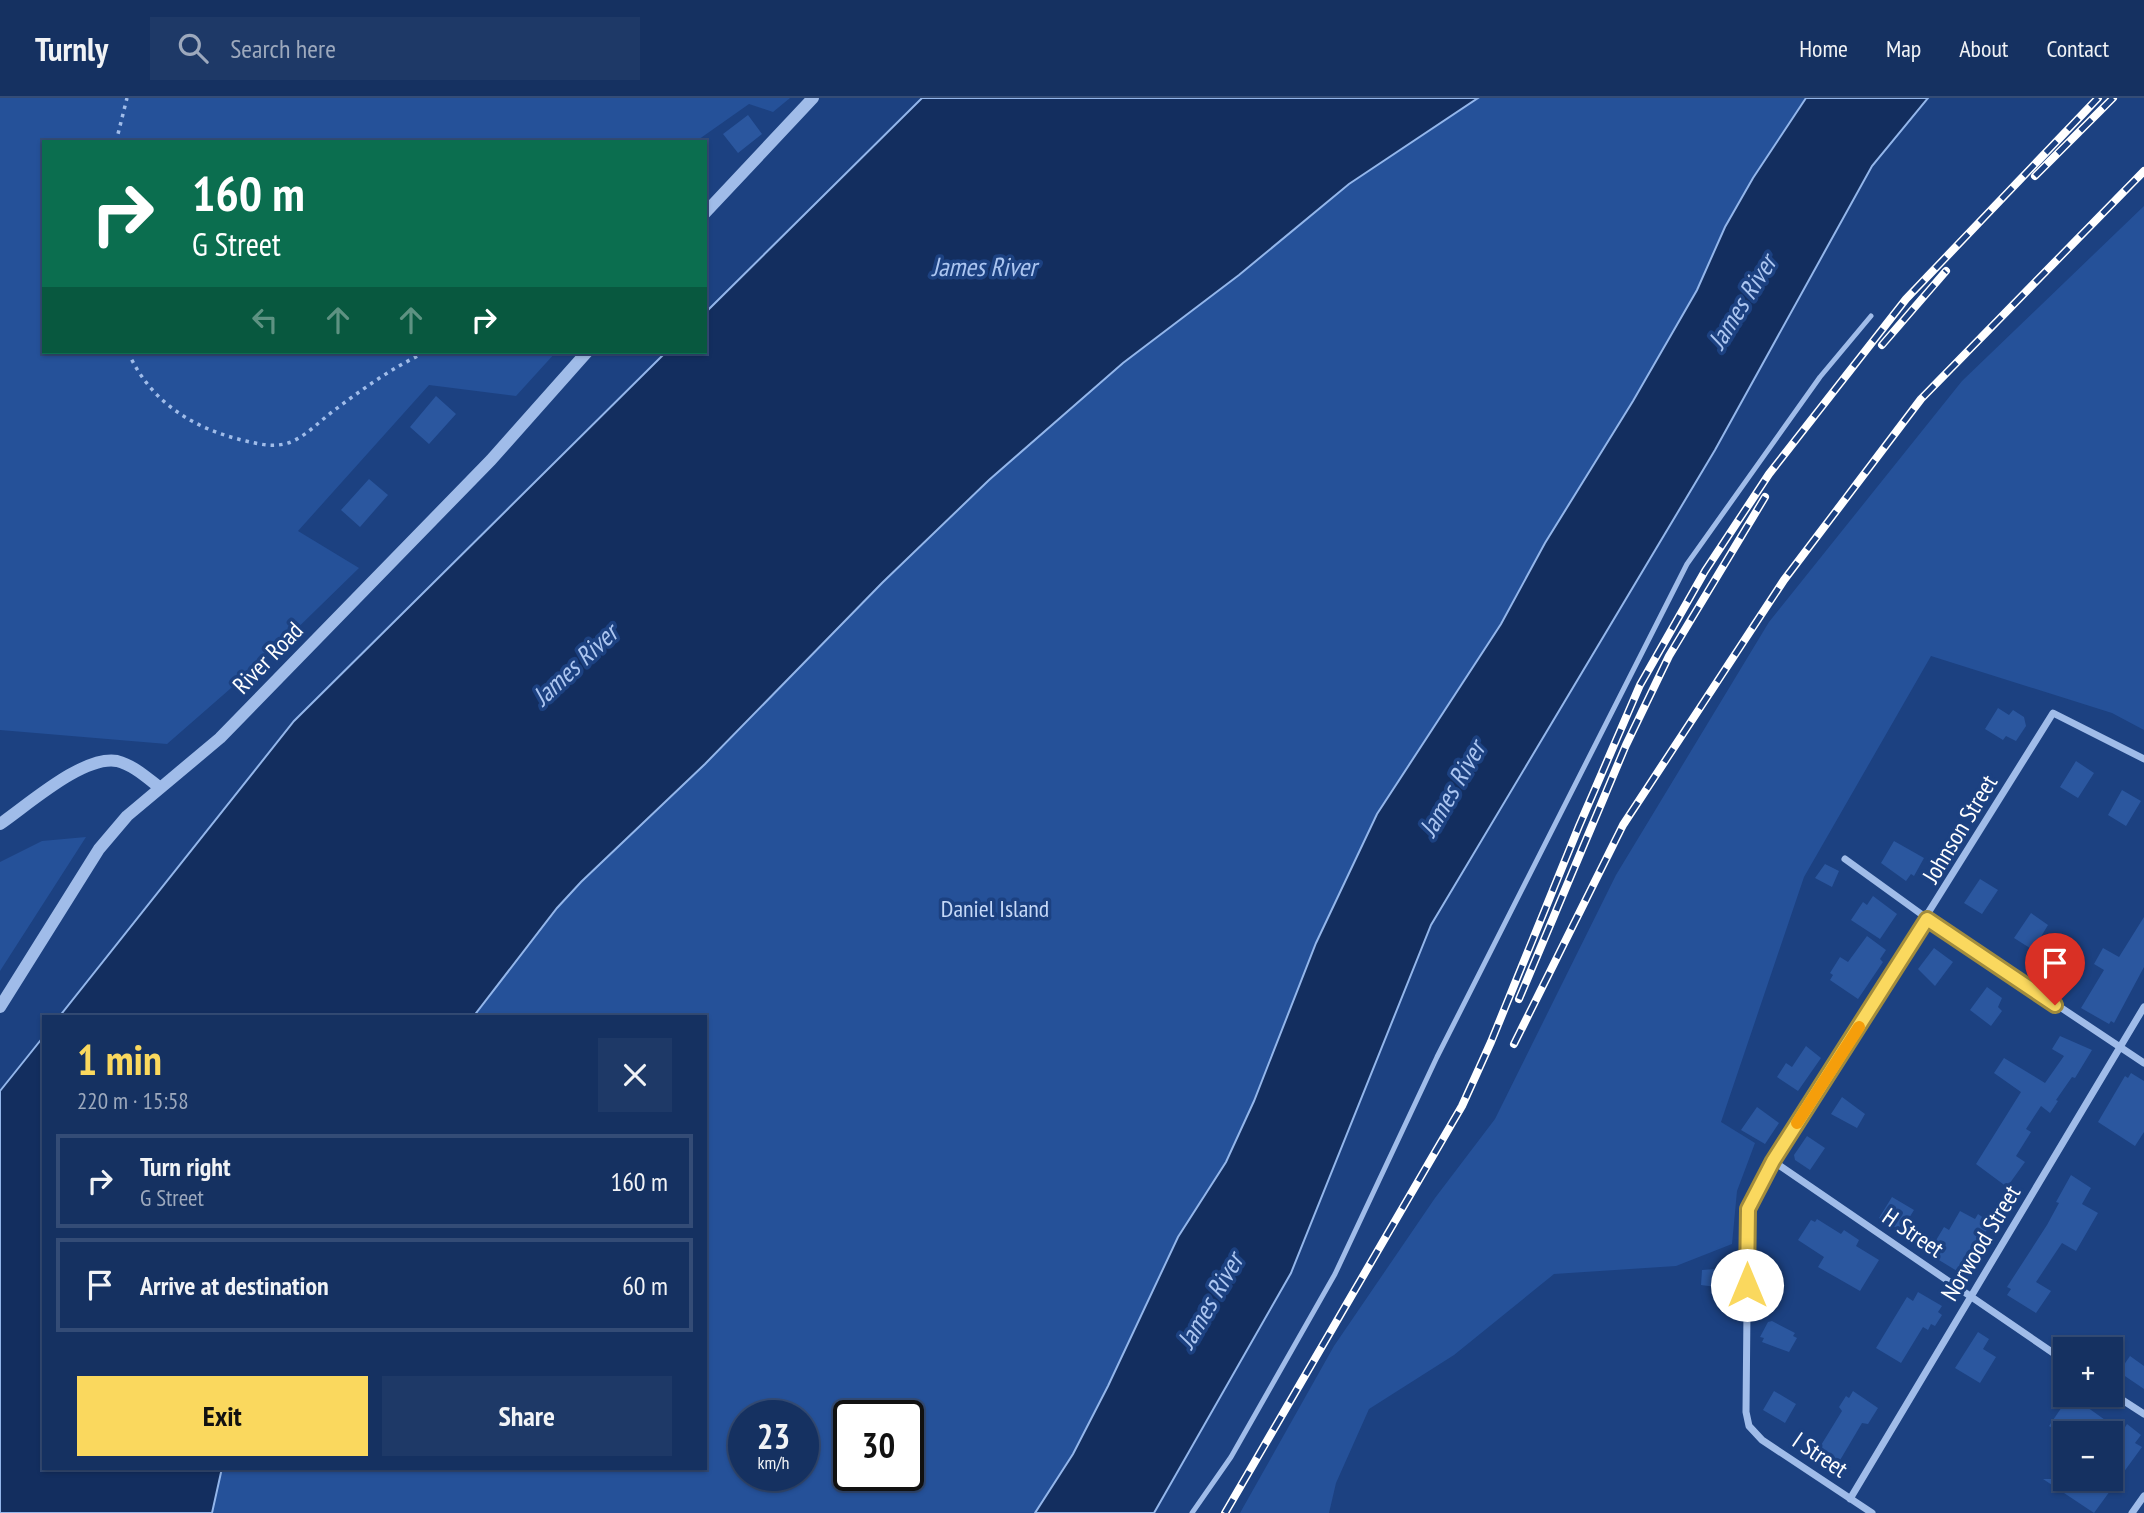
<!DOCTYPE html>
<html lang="en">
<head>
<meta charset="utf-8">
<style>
	:root { --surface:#153161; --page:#1e3967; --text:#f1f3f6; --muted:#9da9bd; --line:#344c76; --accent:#fad85e }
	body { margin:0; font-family:"PT Sans Narrow",sans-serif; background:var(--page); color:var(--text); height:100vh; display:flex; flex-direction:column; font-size:26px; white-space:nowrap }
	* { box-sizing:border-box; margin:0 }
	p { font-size:23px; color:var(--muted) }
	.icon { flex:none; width:38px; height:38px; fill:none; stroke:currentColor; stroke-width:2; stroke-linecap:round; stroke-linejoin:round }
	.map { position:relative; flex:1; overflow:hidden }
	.panel { position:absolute; left:42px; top:917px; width:665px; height:455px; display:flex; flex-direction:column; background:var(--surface); border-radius:0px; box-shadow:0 2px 5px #0004,0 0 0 2px var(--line) }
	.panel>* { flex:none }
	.hud { position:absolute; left:42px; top:42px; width:665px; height:214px; border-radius:0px; box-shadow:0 2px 5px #0004,0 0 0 2px var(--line); background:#0b6e4f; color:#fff; overflow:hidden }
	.fabs { position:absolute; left:2053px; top:1239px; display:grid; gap:14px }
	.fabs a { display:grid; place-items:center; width:70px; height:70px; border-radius:0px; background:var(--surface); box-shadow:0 2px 5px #0004,0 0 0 2px var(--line); font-size:35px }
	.speed { position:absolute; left:728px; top:1302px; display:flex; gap:14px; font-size:35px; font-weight:700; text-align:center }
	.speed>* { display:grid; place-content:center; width:91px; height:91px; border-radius:50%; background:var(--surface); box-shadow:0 2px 5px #0004,0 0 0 2px var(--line); line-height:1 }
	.speed small { font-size:18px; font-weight:400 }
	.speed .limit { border:4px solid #111; border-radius:10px; background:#fff; color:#111 }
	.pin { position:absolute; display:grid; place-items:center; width:60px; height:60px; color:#fff; margin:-72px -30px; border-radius:50% 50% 50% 0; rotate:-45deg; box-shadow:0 0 7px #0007 }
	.pin .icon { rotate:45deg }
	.me { position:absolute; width:77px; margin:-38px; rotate:0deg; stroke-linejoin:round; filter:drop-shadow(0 0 5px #0008) }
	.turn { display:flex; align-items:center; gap:24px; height:147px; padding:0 35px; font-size:32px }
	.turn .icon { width:91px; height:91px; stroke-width:2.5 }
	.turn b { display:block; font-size:49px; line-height:60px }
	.lanes { display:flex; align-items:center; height:66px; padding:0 35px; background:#0003; justify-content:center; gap:35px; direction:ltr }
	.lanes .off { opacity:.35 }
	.round { display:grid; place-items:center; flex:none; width:74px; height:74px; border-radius:0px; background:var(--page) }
	.head { display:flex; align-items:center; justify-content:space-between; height:119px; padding:0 35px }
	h1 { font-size:42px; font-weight:600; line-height:52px; color:var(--accent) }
	.action { display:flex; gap:14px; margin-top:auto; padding:14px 35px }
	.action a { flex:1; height:80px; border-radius:0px; background:var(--accent); color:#111; font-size:28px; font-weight:600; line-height:80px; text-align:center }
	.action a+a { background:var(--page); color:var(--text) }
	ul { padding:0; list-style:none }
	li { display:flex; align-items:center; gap:21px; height:94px; margin:0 14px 10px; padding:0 21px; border:4px solid var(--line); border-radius:0px }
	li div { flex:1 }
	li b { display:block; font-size:26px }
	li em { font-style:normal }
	header { display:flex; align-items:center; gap:42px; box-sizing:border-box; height:98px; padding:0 35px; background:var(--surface); border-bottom:2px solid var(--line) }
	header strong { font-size:33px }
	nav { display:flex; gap:38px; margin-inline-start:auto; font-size:24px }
	.search { width:490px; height:63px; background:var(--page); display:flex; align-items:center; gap:18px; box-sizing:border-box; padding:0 24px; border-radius:0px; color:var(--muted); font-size:26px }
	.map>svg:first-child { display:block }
	.green { fill:#255199; fill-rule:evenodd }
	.water { fill:#132e5f; stroke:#93b6eb; stroke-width:2 }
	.building { fill:#2b579f }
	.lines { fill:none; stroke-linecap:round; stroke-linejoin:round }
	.path { stroke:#a0bce9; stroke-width:3.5; stroke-dasharray:3.5 5; stroke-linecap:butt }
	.service { stroke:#a0bce9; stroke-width:5 }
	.minor { stroke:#a0bce9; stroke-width:7 }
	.tertiary { stroke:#a0bce9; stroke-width:12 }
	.rail-casing { stroke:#fff; stroke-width:8 }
	.rail { stroke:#1c4181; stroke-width:5; stroke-dasharray:16; stroke-linecap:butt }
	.route-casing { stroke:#a28c3d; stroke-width:18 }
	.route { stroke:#fad85e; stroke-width:12 }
	.slow { stroke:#f59e0b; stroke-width:12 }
	.labels { text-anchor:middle; stroke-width:7; stroke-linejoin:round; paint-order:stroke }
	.street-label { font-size:24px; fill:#fff; stroke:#1c4181 }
	.park-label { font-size:24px; fill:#c5d8f7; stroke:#1c4181 }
	.water-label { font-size:26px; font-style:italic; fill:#acc6f1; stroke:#1c4181 }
</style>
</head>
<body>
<header>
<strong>Turnly</strong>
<div class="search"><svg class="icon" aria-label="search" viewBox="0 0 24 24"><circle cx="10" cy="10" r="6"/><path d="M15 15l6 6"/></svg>Search here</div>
<nav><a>Home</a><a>Map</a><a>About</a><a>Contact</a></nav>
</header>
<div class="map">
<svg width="2144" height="1415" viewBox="0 0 2144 1415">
	<rect width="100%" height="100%" fill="#1c4181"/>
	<path class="green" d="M0,0h790l-17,14 -24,-8 -54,38h-651v210h512l-40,44 -87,-11 -131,146 61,37 -81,79 -111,97 -167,-14z
		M1478,0h328l-53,80 -28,49 -28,63 -64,111 -88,142 -44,81 -124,190 -61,129 -62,158 -28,61 -23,34 -130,258 -38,59h-823l10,-45h483v-451h-232l84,-109 24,-26 124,-118 211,-216 73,-68 134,-117 116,-88 110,-91zM744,1318h59v59h-59zM849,1318h59v59h-59z
		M2144,108v524l-32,-17 -181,-57 -127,221 -83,245 34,21 -18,48 -5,53 -56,22 -122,8 -100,81 -85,54 -33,74 -7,30h-89l94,-167 101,-148 60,-79 121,-244 153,-253 193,-241z
		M86,739l-86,134v-109l42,-21z"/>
	<path class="water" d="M922,0h556l-129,86 -110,91 -116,88 -134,117 -107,103 -177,181 -124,118 -24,26 -84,109h-414l235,-296 372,-369h39v-39z
		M1806,0h122l-56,68 -157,284 -284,475 -140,348 -137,240h-119l38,-59 35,-68 70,-149 48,-75 28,-61 62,-158 61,-129 124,-190 44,-81 88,-142 64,-111 28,-63 28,-49z
		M44,938v432h178l-10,45h-212v-422z"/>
	<path class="building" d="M748,17l14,19 -24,19 -15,-19z
		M436,298l20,18 -27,30 -19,-17z
		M369,381l19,16 -28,32 -19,-17z
		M1998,610l11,7 4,-5 11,7 2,9 -10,15 -10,-5 -3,4 -18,-11z
		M2076,663l18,12 -16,25 -18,-11z
		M2122,692l19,11 -15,25 -18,-11z
		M1894,743l30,17 -10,18 -3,-2 -5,7 -25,-18z
		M1825,766l14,7 -7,16 -17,-9z
		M1980,781l18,11 -16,24 -18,-11z
		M1873,798l24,18 -17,25 -29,-19 12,-18 4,3z
		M2031,815l17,12 -15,25 -19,-12z
		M2144,819v50l-30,56 -3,-2 -2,3 -28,-16 23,-38 -10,-6 9,-16 16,9z
		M1867,838l19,14 -6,9 3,3 -25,37 -28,-19 3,-5 -3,-2 10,-16 8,5z
		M1934,850l19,14 -18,24 -17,-17z
		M1987,889l15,11 -4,9 4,4 -11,15 -21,-16z
		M2060,938l32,14 -17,28 -3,-1 -16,23 2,1 -8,12 -9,-7 -15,23 5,3 -15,24 9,6 -18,25 -31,-23 45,-72 -27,-19 10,-15 41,25 19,-27 -12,-7z
		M1806,948l15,12 -23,33 -21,-14 9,-14 6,4z
		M2131,975l13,8v51l-9,14 -37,-24 27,-46 3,2z
		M1842,999l23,17 -8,14 -26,-14z
		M1757,1009l22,16 -14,21 -24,-14z
		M1807,1038l18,12 -15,22 -15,-10 -1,-5z
		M2071,1077l20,13 -9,16 16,9 -22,38 -14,-8 -26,39 15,9 -15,22 -29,-18 4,-6 -4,-2 40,-62 12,-22 -3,-1z
		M1892,1099l22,13 -13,21 -22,-13z
		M1960,1113l15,8 3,-5 13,9 -26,42 -4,-2 -4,8 -23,-14 4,-6 -6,-4 12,-20 5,3z
		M1817,1121l24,15 3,-4 15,10 -3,6 23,14 -19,31 -42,-24 6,-10 -26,-17 13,-20 4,2z
		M1715,1171h17l-1,20 -30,-4 1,-15z
		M1918,1194l24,14 -4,6 4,3 -7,11 -4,-2 -3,6 -5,-3 -22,36 -25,-15 31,-51 6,4z
		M1772,1223l23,12 -2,3 4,2 -8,14 -27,-10 2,-4 -4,-1 8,-15z
		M1978,1234l11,7 -6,10 13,8 -16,26 -25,-15z
		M2130,1258l14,10v23l-25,-17z
		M1774,1293l22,13 -11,19 -22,-13z
		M1853,1293l25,17 -10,16 -6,-1 -26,44 -21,-12 27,-44 -3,-4 7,-11 3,2z
		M2070,1297l52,37 5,-8 14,11 -6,8 7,4 -48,66 -51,-34h67v-46h-50l-11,-7z"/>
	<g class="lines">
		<path class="path" d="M116,44l11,-44
			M128,254c23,51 66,77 118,89 16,4 32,7 47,0 15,-7 26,-19 39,-29 29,-22 61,-45 94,-60"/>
		<path class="service" d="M1192,1415l39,-56 104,-183 102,-217 250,-493 133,-187 51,-61"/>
		<path class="minor" d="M1845,761l83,60 216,144
			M1773,1063l292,200
			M2110,1294l34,22
			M1850,1401l294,-492
			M1872,1415l-110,-73 -13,-14 -3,-14 2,-203 25,-48 280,-448 91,46
			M2132,1415l12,-17"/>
		<path class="tertiary" d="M705,115l108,-115
			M0,726c28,-19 83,-69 117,-63 16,4 29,16 42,26
			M0,909l99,-158 28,-33 93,-78 271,-278 96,-108"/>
		<g class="rail-casing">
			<path id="rail" d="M2035,78l78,-78
				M1882,247l64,-74
				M1519,901l107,-254 43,-89 96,-159
				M1514,946l109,-219 161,-245 137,-181 223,-228
				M1225,1415l237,-407 29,-64 88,-216 61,-141 65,-114 64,-97 137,-175 192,-201"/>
		</g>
		<use href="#rail" class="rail"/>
	</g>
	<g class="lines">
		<g class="route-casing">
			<path id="route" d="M1747,1187l1,-76 25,-48 154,-242 128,86"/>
		</g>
		<use href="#route" class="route"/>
		<path class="slow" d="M1797,1025l62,-96"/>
	</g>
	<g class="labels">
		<g class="street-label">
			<text transform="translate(268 560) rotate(-46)" y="8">River Road</text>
			<text transform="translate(1960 731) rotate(-59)" y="8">Johnson Street</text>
			<text transform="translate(1913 1135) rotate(34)" y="8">H Street</text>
			<text transform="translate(1981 1145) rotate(-59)" y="8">Norwood Street</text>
			<text transform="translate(1820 1357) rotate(34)" y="8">I Street</text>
		</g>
		<g class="park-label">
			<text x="995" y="819">Daniel Island</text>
		</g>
		<g class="water-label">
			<text x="984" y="178">James River</text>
			<text transform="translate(1742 204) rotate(-58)" y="9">James River</text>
			<text transform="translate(575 567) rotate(-43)" y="9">James River</text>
			<text transform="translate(1452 691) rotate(-60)" y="9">James River</text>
			<text transform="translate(1210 1203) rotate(-60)" y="9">James River</text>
		</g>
	</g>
</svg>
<div class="fabs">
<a>+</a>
<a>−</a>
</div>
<div class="speed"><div>23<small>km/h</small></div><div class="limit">30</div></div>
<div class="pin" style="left:2055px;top:907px;background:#d93025"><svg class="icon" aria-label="arrive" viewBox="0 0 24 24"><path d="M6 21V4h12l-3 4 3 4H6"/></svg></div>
<svg class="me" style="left:1747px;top:1187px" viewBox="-20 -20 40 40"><circle r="19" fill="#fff"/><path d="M0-13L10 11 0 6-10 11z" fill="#fad85e"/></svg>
<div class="hud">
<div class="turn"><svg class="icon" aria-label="right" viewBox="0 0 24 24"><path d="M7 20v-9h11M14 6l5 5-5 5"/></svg><div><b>160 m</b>G Street</div></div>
<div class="lanes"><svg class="icon off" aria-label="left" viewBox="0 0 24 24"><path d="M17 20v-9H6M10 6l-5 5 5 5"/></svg><svg class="icon off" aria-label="ahead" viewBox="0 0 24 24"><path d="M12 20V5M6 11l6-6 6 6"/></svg><svg class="icon off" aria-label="ahead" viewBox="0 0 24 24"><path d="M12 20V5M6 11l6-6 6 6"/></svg><svg class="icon" aria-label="right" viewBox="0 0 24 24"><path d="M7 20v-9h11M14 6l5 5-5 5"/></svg></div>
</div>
<section class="panel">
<div class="head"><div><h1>1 min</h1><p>220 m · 15:58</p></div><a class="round"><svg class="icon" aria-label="close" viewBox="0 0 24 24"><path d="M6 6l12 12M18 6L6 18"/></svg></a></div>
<ul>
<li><svg class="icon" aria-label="right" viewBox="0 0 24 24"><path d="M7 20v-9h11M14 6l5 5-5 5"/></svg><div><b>Turn right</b><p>G Street</p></div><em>160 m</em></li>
<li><svg class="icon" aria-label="arrive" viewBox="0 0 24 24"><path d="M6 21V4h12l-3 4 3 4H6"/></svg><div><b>Arrive at destination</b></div><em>60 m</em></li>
</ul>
<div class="action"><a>Exit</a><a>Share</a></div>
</section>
</div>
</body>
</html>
